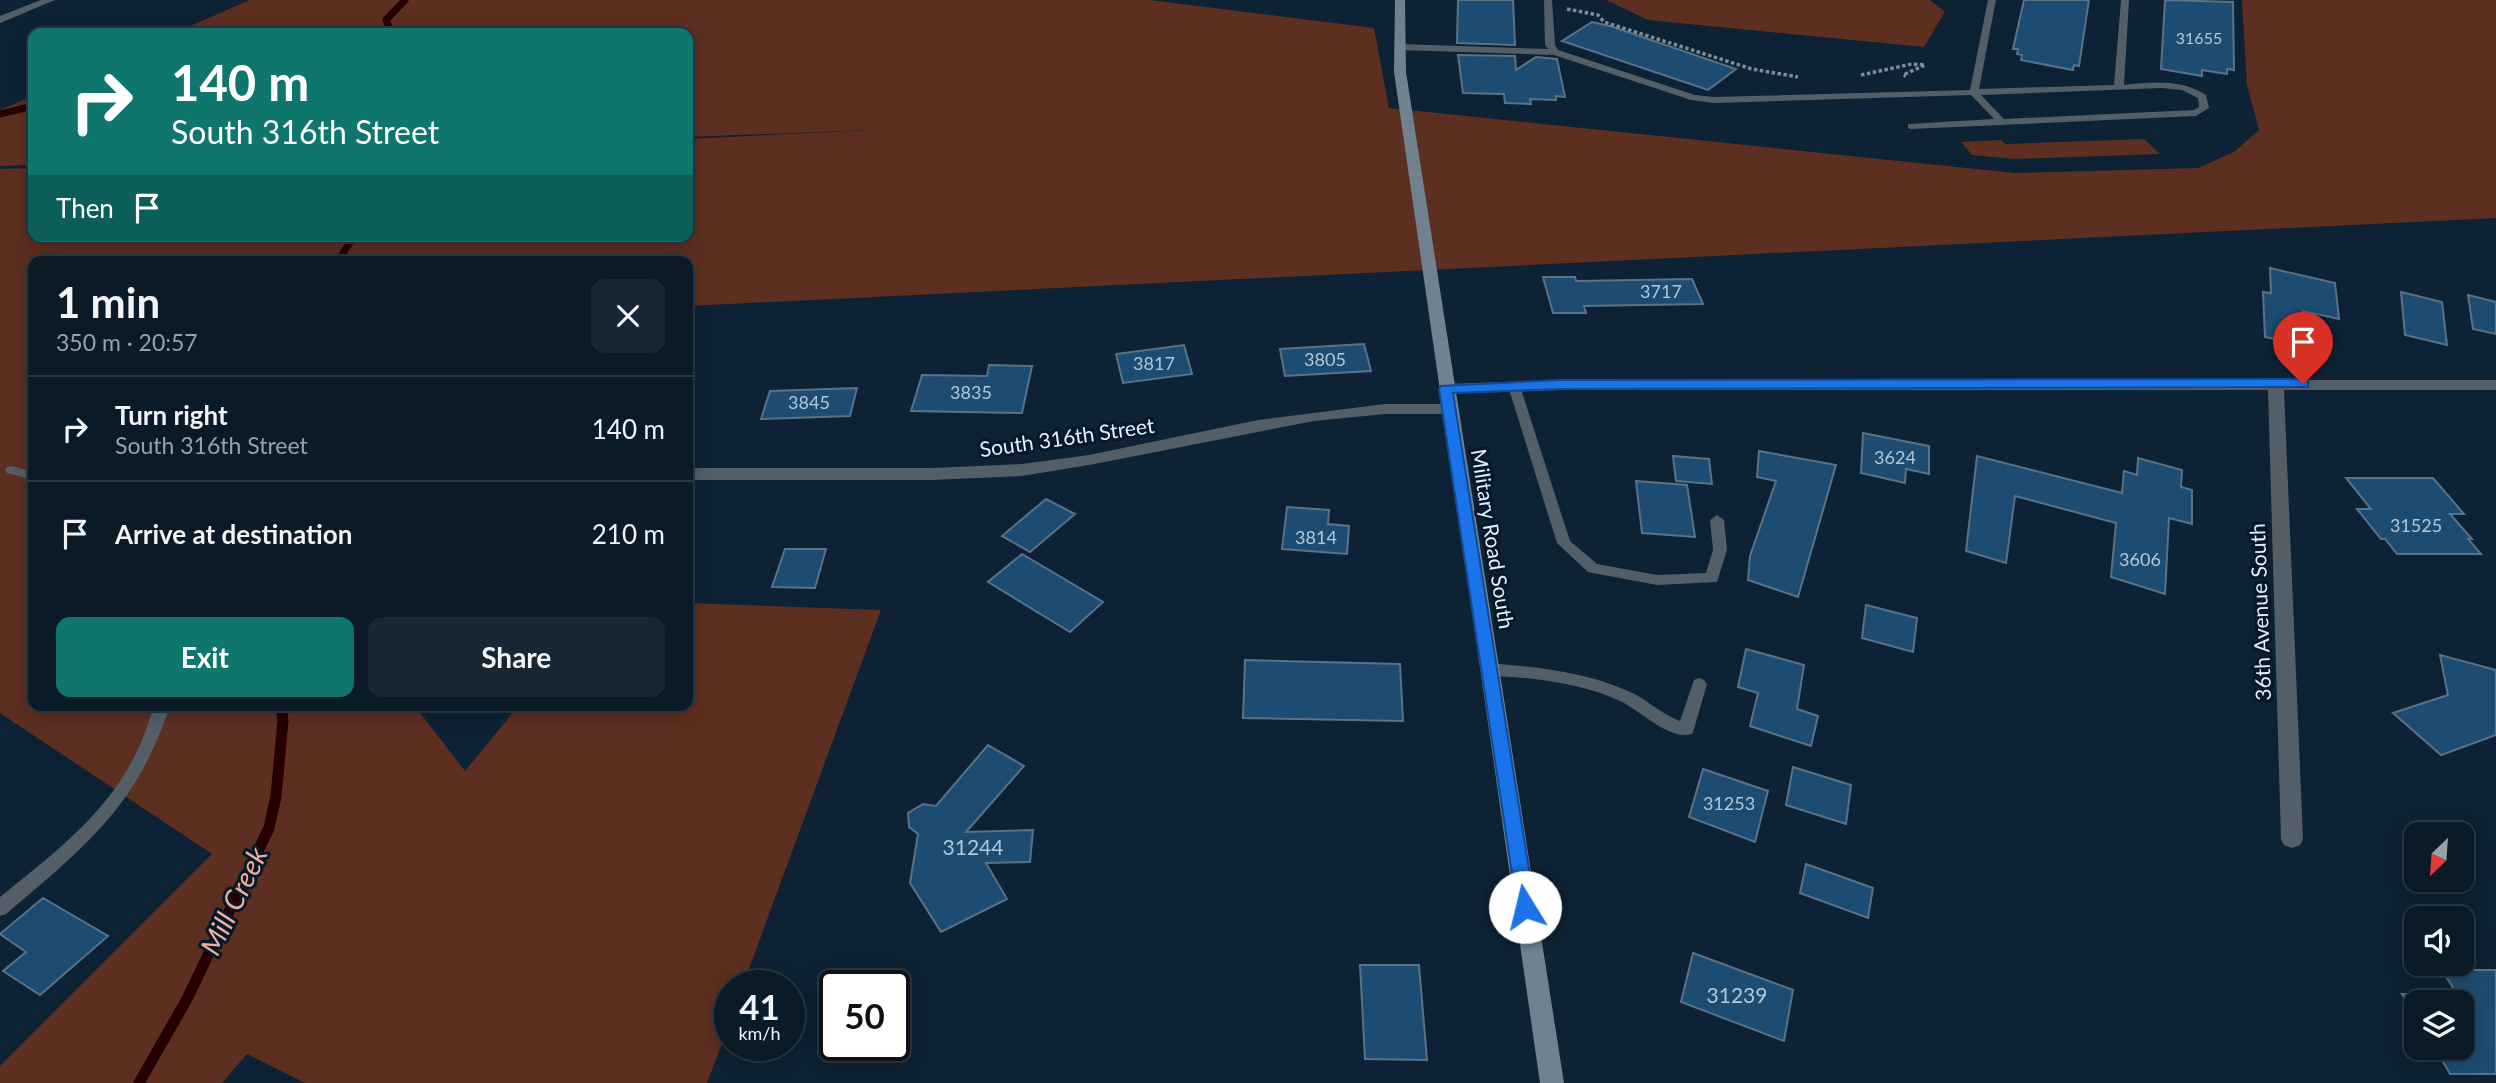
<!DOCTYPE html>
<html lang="en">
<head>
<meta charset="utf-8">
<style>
	:root { --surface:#0a1a27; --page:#182733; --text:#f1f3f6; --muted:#99a1a7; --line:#2a3844; --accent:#0f766e }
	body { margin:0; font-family:Lato,sans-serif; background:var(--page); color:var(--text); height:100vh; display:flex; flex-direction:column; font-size:26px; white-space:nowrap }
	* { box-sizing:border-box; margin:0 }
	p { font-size:23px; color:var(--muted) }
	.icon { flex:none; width:38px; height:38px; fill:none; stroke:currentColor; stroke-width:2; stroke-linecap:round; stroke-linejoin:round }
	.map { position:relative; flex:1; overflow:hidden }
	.panel { position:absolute; left:28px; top:256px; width:665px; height:455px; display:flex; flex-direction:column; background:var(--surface); border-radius:14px; box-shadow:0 4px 18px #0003,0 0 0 2px var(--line) }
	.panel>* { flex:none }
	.hud { position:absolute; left:28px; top:28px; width:665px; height:214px; border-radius:14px; box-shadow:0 4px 18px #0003,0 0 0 2px var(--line); background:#0f766e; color:#fff; overflow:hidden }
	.needle { width:46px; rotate:205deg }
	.tools { position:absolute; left:2404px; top:822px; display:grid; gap:14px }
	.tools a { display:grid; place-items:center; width:70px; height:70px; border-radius:14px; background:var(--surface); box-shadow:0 4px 18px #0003,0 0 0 2px var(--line); font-size:35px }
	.speed { position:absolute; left:714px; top:970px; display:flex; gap:14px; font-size:35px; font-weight:700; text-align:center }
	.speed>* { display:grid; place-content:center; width:91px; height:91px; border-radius:50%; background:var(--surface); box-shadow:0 4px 18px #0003,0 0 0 2px var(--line); line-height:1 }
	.speed small { font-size:18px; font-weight:400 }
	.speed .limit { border:4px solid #111; border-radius:10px; background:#fff; color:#111 }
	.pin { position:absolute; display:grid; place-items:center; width:60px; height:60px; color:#fff; margin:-72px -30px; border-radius:50% 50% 50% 0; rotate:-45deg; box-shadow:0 0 7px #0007 }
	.pin .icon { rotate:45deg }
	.me { position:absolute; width:77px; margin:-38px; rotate:351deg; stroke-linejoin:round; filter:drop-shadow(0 0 5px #0008) }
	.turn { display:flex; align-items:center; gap:24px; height:147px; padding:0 28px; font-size:32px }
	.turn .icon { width:91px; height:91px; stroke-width:2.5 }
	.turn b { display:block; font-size:49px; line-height:60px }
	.then { display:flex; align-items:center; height:66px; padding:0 28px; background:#0003; gap:14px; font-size:26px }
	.round { display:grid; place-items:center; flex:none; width:74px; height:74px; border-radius:14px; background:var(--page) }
	.head { display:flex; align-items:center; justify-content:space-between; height:119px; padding:0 28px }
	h1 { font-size:42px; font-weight:700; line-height:52px }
	.cta { display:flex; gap:14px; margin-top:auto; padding:14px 28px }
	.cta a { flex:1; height:80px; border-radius:14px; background:var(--accent); color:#fff; font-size:28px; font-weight:700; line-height:80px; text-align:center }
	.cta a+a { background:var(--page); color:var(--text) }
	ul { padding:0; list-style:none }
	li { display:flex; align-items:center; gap:21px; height:105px; padding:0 28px; border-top:2px solid var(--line) }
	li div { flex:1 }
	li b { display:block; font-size:26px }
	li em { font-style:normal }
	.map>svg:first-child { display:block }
	.green { fill:#5c2f21 }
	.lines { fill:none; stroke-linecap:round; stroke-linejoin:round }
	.stream-far1 { stroke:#240100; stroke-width:7 }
	.stream { stroke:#240100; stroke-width:11 }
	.building { fill:#1c4c71; stroke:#5a7287; stroke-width:2 }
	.path { stroke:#7b8c9b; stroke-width:3.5; stroke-dasharray:3.5 2.5; stroke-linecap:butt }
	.lane { fill:#545e67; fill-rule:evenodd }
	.street { fill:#545e67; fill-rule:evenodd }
	.secondary { fill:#70818f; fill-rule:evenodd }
	.route { fill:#1a73e8; stroke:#114b97; stroke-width:2 }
	.labels { text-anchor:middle; stroke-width:6; stroke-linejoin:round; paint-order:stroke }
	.far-number-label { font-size:16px; fill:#b1c8da }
	.number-label { font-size:18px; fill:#b1c8da }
	.street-label { font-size:21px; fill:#e3f1fd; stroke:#04192a }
	.near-number-label { font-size:21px; fill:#b1c8da }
	.near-water-label { font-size:28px; font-style:italic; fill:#f5ae98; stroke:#04192a }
</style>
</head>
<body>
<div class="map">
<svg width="2496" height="1083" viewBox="0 0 2496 1083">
	<rect width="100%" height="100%" fill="#0d2234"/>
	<path class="green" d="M250,0h900l224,28 15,80 626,65 183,-5 36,-16 25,-22 -12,-45 -5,-85h254v218l-1808,88v-45h-655v444h381l51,66 54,-66h169v-102l193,7 -138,375h-13v37l-23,61h-402l-58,-29 -25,29h-222v-17l212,-212 -212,-141v-544l33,-1v68h655v-97l182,-9 -182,7v-104h-514z
		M1606,0h324l15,12 -21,35 -276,-27z
		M33,96v69l-33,1v-56z
		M2144,139l16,15 -146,5 -42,-4 -11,-13 40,-2 4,4z"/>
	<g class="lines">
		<path class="stream-far1" d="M392,33l-6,-13 19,-20
			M0,114l33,-8
			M338,261l16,-25"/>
		<path class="stream" d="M139,1083l48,-84 82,-171 7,-32 7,-75 -2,-16"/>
	</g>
	<path class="building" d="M1458,0h55l2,45 -58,-2z
		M2024,0h65l-10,66 -5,-1 -1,5 -52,-10 1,-5 -5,-1 1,-5h-5z
		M2165,0l68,2 1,68 -7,-1v5l-25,-4v6l-41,-7z
		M1592,22l18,4 126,43 -28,21 -146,-49z
		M1458,55l57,1 1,14 20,-13 21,2 8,38 -9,-1v4l-26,-1 1,5 -26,-1 -1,-9 -41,-1z
		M2270,268l65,15 4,36 -36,-8 3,35 -41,-9 -2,-45 8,1z
		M1543,277h32l1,4 116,-2 11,25 -119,2 2,7h-33z
		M2401,292l41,10 5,43 -42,-10z
		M2468,295l28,7v32l-23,-5z
		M1364,344l7,27 -86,5 -5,-27z
		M1184,345l8,29 -69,9 -7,-29z
		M989,365l43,1 -10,47 -111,-2 11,-36 65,1z
		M857,388l-7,28 -89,3 9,-28z
		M1863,433l66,13v28l-23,-5 -1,14 -44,-10z
		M1759,451l77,14 -38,132 -50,-17 2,-24 26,-75 -19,-4z
		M1673,456l36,3 3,25 -36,-3z
		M1977,456l145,37 2,-22 13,4 1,-17 44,12 -1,17 11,3v34l-23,-6 -4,76 -54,-17 5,-54 -101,-27 -9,67 -40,-12z
		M2346,478h87l31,36h-14l22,25h-4l13,15h-84l-12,-15h-4l-24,-30h14z
		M1636,481l51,4 8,52 -53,-4z
		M1046,499l29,15 -45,38 -28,-16z
		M1287,507l42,3 -1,14 21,2 -2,28 -65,-5z
		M785,549h41l-11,39 -43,-1z
		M1022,554l81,48 -33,30 -82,-50z
		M1866,605l51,13 -4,34 -51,-14z
		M1746,649l58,16 -7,44 21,7 -7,30 -61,-20 8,-33 -20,-6z
		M2440,655l56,15v65l-55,20 -48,-42 55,-18z
		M1245,660l155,4 3,57 -160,-3z
		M988,745l36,21 -58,66 67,-2 -3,32 -44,1 21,36 -66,33 -31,-49 8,-49 -9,-7 -1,-14 15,-9 13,2z
		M1793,767l58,18 -5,39 -60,-19z
		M1703,769l65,22 -13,51 -66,-25z
		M1806,864l67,24 -5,30 -68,-25z
		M43,898l65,38 -68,59 -37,-24 23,-19 -26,-18z
		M1693,953l100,37 -9,51 -103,-39z
		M1360,965h59l8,95 -62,-1z
		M2442,970h54v104h-46l-15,-26h27v-45h-45v15l-15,-24h55z"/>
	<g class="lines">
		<path class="path" d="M1567,9l31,6 6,7 148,47 46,8
			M1861,75l51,-11 13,1 -22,10 3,1"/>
		<path class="lane" d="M1544,0h8l3,45 3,5 137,45 19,2 256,-7 18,-90h8l-17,89 135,-4 7,-85h8l-5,85c29,-3 57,-6 82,10l3,13 -13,8 -285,13 -3,-1v-4l86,-5 -23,-24 -257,8 -23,-3 -137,-45 -155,-5 -5,-3 5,-3 149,5 -3,-4zM2162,88l20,2 16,8 1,9 -5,3 -190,9 -23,-24z
			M1514,382l6,4 50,155 27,23 60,11 49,-2 7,-23 -3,-30 7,-5 7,5 3,30 -10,32 -60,3 -64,-12 -5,-1 -31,-29 -49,-157z
			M12,466l21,6v8l-26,-7 -2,-3 2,-3z
			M1489,663c47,4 96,9 139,28 19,8 33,23 52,30l14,-41 5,-2 5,2 3,4 -13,45 -2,5c-23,7 -52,-24 -72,-33 -29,-14 -62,-19 -94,-23 -14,-1 -29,-1 -42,-5l-3,-4 3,-4z
			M154,705h16c-32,101 -86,143 -164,209l-6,2v-19c48,-39 103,-80 132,-136 10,-18 16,-36 22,-56z"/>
		<path class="street" d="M41,0h14l-55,23v-7z
			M1561,380h935v10h-212l19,449 -3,6 -8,3 -8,-3 -3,-6 -13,-449h-707l-115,4 -8,-5 8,-5z
			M1385,404h64l8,5 -8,5h-64l-71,7 -225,44 -67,11 -91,4h-243v-12h243l91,-4 67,-9 169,-35z"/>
		<path class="secondary" d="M1395,0h10l1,72 158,1011h-24l-146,-1011z"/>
	</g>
	<path class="route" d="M2303,379l5,2v6l-747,2 -108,4 82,514 -3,6 -7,3 -7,-3 -79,-524 2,-3 120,-6z"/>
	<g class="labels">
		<g class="far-number-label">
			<text x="2199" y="44">31655</text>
		</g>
		<g class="number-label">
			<text x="1661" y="298">3717</text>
			<text x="1325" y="366">3805</text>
			<text x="1154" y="370">3817</text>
			<text x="971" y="399">3835</text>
			<text x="809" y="409">3845</text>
			<text x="1895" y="464">3624</text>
			<text x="2416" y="532">31525</text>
			<text x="1316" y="544">3814</text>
			<text x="2140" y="566">3606</text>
			<text x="1729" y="810">31253</text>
		</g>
		<g class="street-label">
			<text transform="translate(1067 438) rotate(-8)" y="7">South 316th Street</text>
			<text transform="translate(1492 539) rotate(81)" y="7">Military Road South</text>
			<text transform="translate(2261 612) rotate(-92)" y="7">36th Avenue South</text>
		</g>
		<g class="near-number-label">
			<text x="973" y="855">31244</text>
			<text x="1737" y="1003">31239</text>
		</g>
		<g class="near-water-label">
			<text transform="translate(234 901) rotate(-64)" y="10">Mill Creek</text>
		</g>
	</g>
</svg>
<div class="tools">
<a><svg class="needle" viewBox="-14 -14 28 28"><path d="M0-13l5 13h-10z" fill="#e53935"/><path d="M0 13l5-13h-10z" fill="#99a1a7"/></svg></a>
<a><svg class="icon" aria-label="sound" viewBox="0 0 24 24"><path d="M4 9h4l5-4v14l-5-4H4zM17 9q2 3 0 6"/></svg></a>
<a><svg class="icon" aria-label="layers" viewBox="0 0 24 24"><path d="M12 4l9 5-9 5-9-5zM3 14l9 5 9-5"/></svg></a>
</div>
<div class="speed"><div>41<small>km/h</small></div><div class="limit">50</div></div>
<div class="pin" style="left:2303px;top:384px;background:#d93025"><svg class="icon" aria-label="arrive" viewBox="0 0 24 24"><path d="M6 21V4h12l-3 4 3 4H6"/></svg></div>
<svg class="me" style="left:1525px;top:907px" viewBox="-20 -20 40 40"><circle r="19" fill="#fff"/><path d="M0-13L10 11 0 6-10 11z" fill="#1a73e8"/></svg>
<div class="hud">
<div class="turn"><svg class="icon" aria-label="right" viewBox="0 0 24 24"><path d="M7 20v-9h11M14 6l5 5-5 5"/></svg><div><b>140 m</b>South 316th Street</div></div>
<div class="then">Then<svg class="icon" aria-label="arrive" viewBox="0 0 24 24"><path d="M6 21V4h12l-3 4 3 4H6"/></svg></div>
</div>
<section class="panel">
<div class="head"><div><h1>1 min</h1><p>350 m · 20:57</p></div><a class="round"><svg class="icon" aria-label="close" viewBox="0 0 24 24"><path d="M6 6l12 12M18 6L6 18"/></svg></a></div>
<ul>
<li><svg class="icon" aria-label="right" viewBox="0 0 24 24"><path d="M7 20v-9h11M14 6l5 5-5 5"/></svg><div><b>Turn right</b><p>South 316th Street</p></div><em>140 m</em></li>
<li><svg class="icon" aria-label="arrive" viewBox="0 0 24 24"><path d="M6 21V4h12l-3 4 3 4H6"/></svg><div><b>Arrive at destination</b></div><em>210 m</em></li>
</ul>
<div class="cta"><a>Exit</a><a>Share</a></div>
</section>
</div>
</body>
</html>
